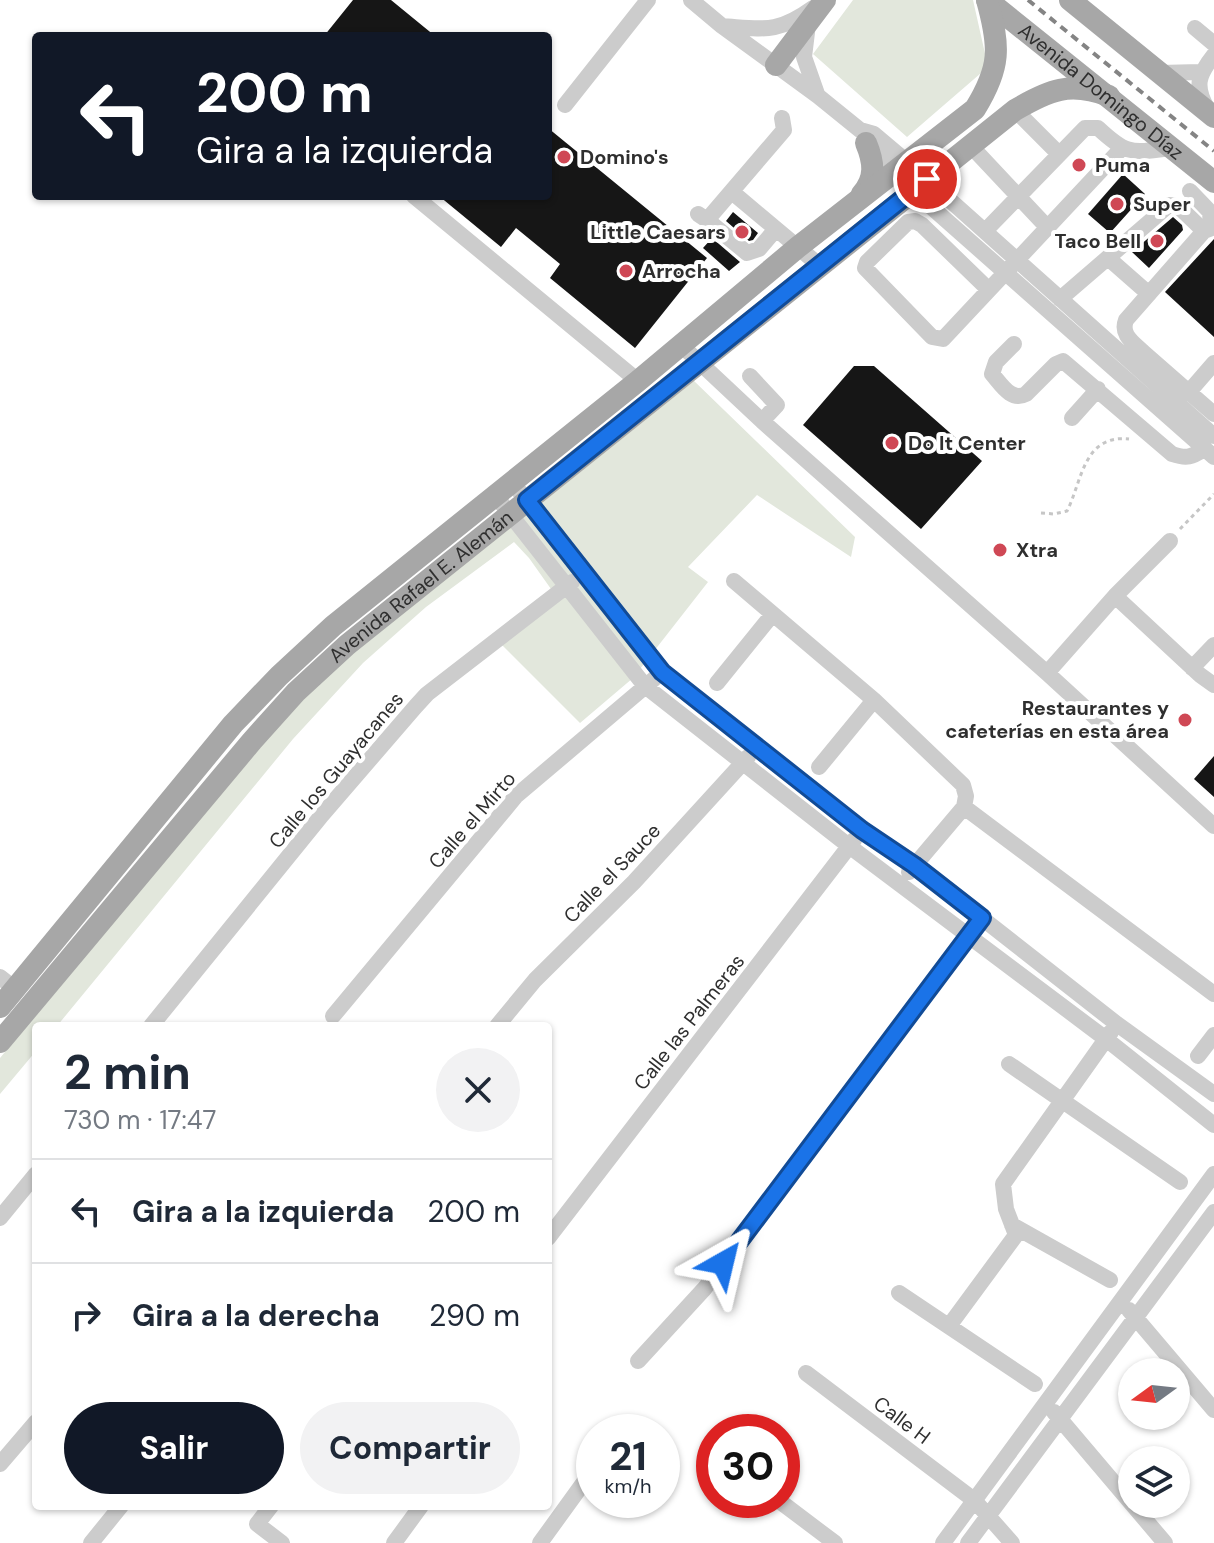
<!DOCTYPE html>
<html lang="es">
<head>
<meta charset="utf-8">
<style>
	:root { --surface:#fff; --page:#f2f2f3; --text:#1f2937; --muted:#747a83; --line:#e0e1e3; --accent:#111827 }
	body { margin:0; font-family:"DM Sans",sans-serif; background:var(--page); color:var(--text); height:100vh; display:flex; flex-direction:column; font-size:30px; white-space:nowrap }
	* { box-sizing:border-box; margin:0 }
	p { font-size:26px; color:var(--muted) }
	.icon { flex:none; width:44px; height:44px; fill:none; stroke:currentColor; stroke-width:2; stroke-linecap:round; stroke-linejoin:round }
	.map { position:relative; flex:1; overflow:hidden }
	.panel { position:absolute; left:32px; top:1022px; width:520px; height:488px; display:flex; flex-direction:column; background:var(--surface); border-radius:8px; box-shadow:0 2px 6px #0004 }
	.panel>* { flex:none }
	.top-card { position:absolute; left:32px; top:32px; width:520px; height:168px; border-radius:8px; box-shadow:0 2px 6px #0004; background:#111827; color:#fff; overflow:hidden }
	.needle { width:52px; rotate:255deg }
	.controls { position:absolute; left:1118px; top:1358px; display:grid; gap:16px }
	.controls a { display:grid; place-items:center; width:72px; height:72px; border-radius:50%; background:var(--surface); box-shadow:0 2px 6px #0004; font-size:40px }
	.speed { position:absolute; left:576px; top:1414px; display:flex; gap:16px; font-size:40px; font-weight:700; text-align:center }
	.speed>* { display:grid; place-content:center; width:104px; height:104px; border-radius:50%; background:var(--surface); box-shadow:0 2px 6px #0004; line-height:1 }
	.speed small { font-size:20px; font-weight:400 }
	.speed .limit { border:12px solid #d22; background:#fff; color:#111 }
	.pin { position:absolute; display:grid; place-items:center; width:68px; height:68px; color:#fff; margin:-34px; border:4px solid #fff; border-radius:50%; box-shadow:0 2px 8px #0007 }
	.me { position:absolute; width:88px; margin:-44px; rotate:37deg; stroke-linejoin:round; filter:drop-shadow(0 0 6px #0008) }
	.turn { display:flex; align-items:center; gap:28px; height:168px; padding:0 32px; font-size:36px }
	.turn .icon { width:104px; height:104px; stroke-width:2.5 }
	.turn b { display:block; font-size:56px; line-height:68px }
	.round { display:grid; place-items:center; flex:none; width:84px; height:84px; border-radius:42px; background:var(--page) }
	.headline { display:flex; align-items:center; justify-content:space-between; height:136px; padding:0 32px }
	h1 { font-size:48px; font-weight:700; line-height:60px }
	.action { display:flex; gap:16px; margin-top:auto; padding:16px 32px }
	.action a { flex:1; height:92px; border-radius:48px; background:var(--accent); color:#fff; font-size:32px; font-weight:700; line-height:92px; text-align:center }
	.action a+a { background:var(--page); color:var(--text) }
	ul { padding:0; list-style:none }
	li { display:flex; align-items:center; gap:24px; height:104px; padding:0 32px; border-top:2px solid var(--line) }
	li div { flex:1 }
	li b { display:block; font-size:30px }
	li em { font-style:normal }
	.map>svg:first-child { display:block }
	.green { fill:#e2e7dc }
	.building { fill:#161616 }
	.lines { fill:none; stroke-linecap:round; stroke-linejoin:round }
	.path { stroke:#c6c6c6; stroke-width:3; stroke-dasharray:4 4; stroke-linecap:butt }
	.minor { stroke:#ccc; stroke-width:16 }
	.major { stroke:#a7a7a7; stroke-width:22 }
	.rail { stroke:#848484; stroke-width:4; stroke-dasharray:8 6; stroke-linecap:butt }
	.route-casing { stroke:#114b97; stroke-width:20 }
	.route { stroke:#1a73e8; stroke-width:14 }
	.poi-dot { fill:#cf4855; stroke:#fff; stroke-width:3 }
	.labels { text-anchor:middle; stroke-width:8; stroke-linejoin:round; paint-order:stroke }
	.street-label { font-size:20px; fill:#2f2f2f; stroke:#fff }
	.poi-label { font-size:20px; font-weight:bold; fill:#2f2f2f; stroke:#fff; text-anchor:start }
</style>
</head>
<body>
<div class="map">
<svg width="1214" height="1543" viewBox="0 0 1214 1543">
	<rect width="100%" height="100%" fill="#fff"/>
	<path class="green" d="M853,0h120l15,67 -81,70 -94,-83z
		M692,379l163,158 -4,20 -94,-62 -69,72 20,15 -75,96 -53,45 -86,-86 57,-48 -22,-31 -15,-16 -88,65 -63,56 -70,76 -236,287h-21v25l-36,43v-36l307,-368z"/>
	<path class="building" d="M353,0h38l44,36h-111z
		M548,128l159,130 -72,90 -85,-70 10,-14 -44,-36 -15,19 -62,-51h109z
		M1123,174l22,20 -35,39 -22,-19z
		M733,212l25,21 -5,7 -4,1 -23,-20z
		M1173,217l9,8 1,5 -34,38 -17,-16z
		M712,238l28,24 -11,9 -26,-23z
		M1214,239v98l-49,-45z
		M854,366h20l108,95 -61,68 -118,-104z
		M1214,756v41l-20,-18z"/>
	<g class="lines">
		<path class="path" d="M1041,513l13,1 13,-3c15,-29 16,-77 62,-72
			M1180,529l34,-35"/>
		<path class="minor" d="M691,0l31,26 96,70 42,34 14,4 32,27 308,275
			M808,24l-4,33 13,37
			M722,26c42,3 55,8 91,-18
			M1195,28l19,16
			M1160,73l40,-1
			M565,105l83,-105
			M1015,110l44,44
			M1208,110c-14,-24 -10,-35 6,-55
			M970,145l77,82
			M869,146l43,44 302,267
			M1190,191l20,21 1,15
			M732,192l87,73
			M414,196l224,185
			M698,214l9,6 77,-90 -2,-12
			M707,220l40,33 12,-4 17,-20
			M985,231l100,-103h13c31,29 34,24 75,20
			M1108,258l41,36
			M989,290l-67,-65 -7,-4 -7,1 -41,40 -2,6 67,69 11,2 178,-190
			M1060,299l109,-94 9,1 26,25
			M1014,344l-18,18 -4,12c9,10 19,28 34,20l30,-30 7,-3 109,93c15,5 20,3 32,-5
			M682,346l80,75 285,252 167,153
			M1143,352c-9,-9 -23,-17 -17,-32l78,-89 8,-3
			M1138,358l5,-6 71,62
			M750,376l27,29 -15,16
			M1188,393l26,-30
			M1072,418l26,-29
			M512,482l150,190 200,158 52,35 203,159 97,70
			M495,495l150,191 204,160 257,193 108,86
			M734,581l140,119 89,85 3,11 -2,11 -55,65
			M1115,596l85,79 14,10
			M1192,668l22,-23
			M1047,673l68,-77 55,-55
			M717,683l55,-68
			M819,767l55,-67
			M964,807l250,187
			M0,977l15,12
			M333,1016l183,-220 138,-117
			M151,1026l171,-211 94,-109 11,-12 145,-112
			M497,1026l38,-46 99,-98 114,-125
			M1198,1056l16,-21
			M1009,1064l171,118
			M0,1218l36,-44
			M1012,1225l98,55
			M548,1238l306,-398
			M899,1293l136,91
			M1129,1310l85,100
			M949,1326l67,-91 -10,-26 -3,-25 108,-152
			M638,1361l67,-73 269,-359
			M806,1373l168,127 38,43
			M1054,1412l78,92
			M0,1464l36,-42
			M778,1500l57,43
			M1132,1504l33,39
			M271,1506l-14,18 25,19
			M91,1543l30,-37
			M394,1543l27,-37
			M540,1543l47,-65
			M943,1543l271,-369
			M968,1543l246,-331"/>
		<g class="major">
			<path id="s1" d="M987,0l227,182"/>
			<path d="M1070,0l144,117"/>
			<path d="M776,65l49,-65"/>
			<path d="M862,194c14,-16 12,-32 4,-51"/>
			<path d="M0,1007l233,-283 46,-48 54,-50 305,-245 160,-134 177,-138c26,-42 25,-62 12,-109"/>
			<path id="s2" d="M0,1042l252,-301 44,-49 51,-47 668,-535c34,-20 55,-29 94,-14"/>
		</g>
		<path class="rail" d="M1028,0l186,151"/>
	</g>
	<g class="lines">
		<g class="route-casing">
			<path id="route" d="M723,1263l259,-345 -68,-53 -52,-35 -200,-158 -135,-172 400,-321"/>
		</g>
		<use href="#route" class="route"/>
	</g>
	<g class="poi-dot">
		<circle cx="564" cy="157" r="8"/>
		<circle cx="1079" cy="165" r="8"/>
		<circle cx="1117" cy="204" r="8"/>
		<circle cx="742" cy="232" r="8"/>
		<circle cx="1157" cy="241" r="8"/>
		<circle cx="626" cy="271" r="8"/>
		<circle cx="892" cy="443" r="8"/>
		<circle cx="1000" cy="550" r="8"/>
		<circle cx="1185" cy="720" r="8"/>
	</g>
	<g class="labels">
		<g class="street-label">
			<text dy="7" stroke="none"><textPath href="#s1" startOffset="146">Avenida Domingo Díaz</textPath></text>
			<text dy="7" stroke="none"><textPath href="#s2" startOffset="622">Avenida Rafael E. Alemán</textPath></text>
			<text transform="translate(336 770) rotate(-50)" y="7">Calle los Guayacanes</text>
			<text transform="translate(472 820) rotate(-49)" y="7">Calle el Mirto</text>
			<text transform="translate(612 873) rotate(-46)" y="7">Calle el Sauce</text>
			<text transform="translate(689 1022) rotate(-52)" y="7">Calle las Palmeras</text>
			<text transform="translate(902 1420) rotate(37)" y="7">Calle H</text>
		</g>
		<g class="poi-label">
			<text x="580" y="164">Domino's</text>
			<text x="1095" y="172">Puma</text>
			<text x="1133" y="211">Super</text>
			<text x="726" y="239" text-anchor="end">Little Caesars</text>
			<text x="1141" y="248" text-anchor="end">Taco Bell</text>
			<text x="642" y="278">Arrocha</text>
			<text x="908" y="450">Do It Center</text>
			<text x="1016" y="557">Xtra</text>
			<text x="1169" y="715" text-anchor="end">Restaurantes y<tspan x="1169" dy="23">cafeterías en esta área</tspan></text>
		</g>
	</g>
</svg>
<div class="controls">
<a><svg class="needle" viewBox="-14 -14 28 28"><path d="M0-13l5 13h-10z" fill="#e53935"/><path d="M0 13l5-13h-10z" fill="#747a83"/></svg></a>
<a><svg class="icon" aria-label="layers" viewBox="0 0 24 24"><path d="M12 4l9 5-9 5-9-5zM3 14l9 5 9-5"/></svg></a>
</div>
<div class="speed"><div>21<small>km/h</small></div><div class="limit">30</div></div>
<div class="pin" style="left:927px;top:179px;background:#d93025"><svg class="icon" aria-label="arrive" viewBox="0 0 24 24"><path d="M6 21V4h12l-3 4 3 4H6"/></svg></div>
<svg class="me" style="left:723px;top:1263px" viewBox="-20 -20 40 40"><path d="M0-17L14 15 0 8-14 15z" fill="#1a73e8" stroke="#fff" stroke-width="4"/></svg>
<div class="top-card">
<div class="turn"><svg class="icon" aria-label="left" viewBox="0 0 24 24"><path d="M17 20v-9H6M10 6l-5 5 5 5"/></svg><div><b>200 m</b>Gira a la izquierda</div></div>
</div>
<section class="panel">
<div class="headline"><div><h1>2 min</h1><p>730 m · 17:47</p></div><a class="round"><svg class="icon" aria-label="close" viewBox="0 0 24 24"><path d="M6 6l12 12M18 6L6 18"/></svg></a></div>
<ul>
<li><svg class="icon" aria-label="left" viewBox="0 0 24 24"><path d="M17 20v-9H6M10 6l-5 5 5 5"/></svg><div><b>Gira a la izquierda</b></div><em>200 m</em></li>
<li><svg class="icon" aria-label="right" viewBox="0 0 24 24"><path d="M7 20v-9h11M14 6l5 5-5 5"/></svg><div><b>Gira a la derecha</b></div><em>290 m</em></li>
</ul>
<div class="action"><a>Salir</a><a>Compartir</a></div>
</section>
</div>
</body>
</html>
